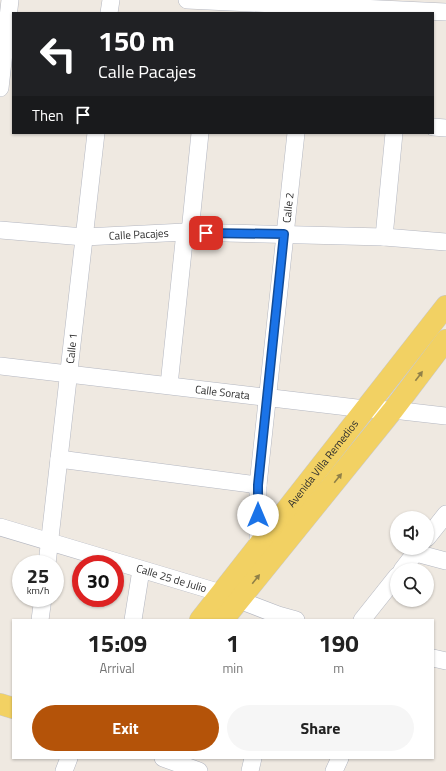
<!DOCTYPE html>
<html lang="en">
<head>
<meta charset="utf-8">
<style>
	:root { --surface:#fff; --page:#f6f6f6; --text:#222; --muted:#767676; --accent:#b45309 }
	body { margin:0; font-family:"Titillium Web",sans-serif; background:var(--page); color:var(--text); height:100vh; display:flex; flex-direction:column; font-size:15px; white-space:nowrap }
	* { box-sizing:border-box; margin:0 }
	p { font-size:13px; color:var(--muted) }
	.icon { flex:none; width:22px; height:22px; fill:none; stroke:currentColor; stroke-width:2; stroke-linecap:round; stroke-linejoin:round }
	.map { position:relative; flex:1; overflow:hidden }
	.details { position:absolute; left:12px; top:619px; width:422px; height:140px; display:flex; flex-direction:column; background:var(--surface); border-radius:0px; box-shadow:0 1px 3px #0004 }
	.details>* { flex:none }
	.banner { position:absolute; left:12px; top:12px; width:422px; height:122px; border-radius:0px; box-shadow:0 1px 3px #0004; background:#202124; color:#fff; overflow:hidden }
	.buttons { position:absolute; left:390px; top:511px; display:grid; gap:8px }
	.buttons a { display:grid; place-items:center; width:44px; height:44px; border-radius:50%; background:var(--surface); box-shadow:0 1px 3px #0004; font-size:20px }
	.speed { position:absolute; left:12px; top:555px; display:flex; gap:8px; font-size:20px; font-weight:700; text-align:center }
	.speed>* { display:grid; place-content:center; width:52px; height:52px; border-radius:50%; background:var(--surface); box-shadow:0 1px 3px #0004; line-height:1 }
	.speed small { font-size:10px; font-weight:400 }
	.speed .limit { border:6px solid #d22; background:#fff; color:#111 }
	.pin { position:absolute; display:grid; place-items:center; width:34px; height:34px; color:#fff; margin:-17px; border-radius:8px; box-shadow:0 2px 6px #0006 }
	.me { position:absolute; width:44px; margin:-22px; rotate:0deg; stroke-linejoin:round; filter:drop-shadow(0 0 3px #0008) }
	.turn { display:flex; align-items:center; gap:14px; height:84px; padding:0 20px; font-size:18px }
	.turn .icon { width:52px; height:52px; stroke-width:2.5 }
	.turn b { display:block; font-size:28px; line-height:34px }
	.then { display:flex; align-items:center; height:38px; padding:0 20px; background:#0003; gap:8px; font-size:15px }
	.eta { display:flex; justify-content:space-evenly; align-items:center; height:68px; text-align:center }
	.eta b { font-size:24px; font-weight:700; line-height:28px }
	.button { display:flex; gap:8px; margin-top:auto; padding:8px 20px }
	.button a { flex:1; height:46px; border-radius:24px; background:var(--accent); color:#fff; font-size:16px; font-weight:700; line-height:46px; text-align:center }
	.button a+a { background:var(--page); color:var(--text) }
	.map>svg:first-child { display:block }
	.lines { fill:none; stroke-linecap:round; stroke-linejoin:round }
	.minor-casing { stroke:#b4b7c1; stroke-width:18 }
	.major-casing { stroke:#c9c9c9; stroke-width:22 }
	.minor { stroke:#fff; stroke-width:17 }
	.major { stroke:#f2d163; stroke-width:21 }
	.oneway { fill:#908048 }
	.route-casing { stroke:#114b97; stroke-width:10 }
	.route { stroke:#1a73e8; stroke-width:7 }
	.labels { text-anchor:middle; stroke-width:3; stroke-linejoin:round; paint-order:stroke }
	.street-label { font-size:11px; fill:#2e2e2e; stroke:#fff }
</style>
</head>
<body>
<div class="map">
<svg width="446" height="771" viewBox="0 0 446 771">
	<rect width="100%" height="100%" fill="#efe9e1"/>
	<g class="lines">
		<g class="minor-casing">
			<g id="minor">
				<path d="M187,0l259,12"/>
				<path d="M109,13l2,-13"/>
				<path d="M0,88l10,-88"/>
				<path d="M433,127l13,1"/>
				<path id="s1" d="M0,230l84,7 101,-5 199,5 62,5"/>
				<path d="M190,232l10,-99"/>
				<path d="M384,237l10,-104"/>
				<path id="s2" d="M0,366l365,43 28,1 53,6"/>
				<path d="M169,385l16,-153"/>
				<path d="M59,459l199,26"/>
				<path id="s3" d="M0,527l221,66 57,22 18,5"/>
				<path d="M427,538l19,-24"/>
				<path id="s4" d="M258,545v-60l38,-352"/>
				<path d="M416,553l30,8"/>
				<path id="s5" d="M47,564l49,-431"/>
				<path d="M402,570l17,-22"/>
				<path d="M40,620l3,-22"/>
				<path d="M133,620l8,-50"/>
				<path d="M362,620l35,-44"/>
				<path d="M433,658l13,3"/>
				<path d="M163,758l36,13"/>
				<path d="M64,771l5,-13"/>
				<path d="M250,771l3,-13"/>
				<path d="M334,771l6,-13"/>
			</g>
		</g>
		<g class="major-casing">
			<g id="major">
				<path id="s6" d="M200,620l246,-314"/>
				<path d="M223,620l170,-210 53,-70"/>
				<path d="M0,704l13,4"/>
			</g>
		</g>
		<use href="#minor" class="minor"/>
		<use href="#major" class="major"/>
	</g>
	<defs><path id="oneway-solid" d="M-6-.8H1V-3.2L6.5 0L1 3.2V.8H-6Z"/></defs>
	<g class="oneway">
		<use href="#oneway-solid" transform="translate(419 376) rotate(-53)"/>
		<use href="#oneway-solid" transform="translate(338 478) rotate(-51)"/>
		<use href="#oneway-solid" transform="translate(256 579) rotate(-51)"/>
	</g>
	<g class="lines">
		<g class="route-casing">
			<path id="route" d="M206,233l78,1 -26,251v30"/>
		</g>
		<use href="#route" class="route"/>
	</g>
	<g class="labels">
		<g class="street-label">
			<text dy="4" stroke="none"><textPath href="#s4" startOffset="339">Calle 2</textPath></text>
			<text dy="4" stroke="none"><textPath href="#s1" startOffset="139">Calle Pacajes</textPath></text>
			<text dy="4" stroke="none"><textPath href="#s5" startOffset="217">Calle 1</textPath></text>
			<text dy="4" stroke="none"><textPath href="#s2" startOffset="224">Calle Sorata</textPath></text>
			<text dy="4" stroke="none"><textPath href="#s6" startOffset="199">Avenida Villa Remedios</textPath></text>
			<text dy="4" stroke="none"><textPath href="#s3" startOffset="179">Calle 25 de Julio</textPath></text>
		</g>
	</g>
</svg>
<div class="buttons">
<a><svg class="icon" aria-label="sound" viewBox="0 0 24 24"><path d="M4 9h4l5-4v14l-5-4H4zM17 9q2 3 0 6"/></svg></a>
<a><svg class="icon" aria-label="search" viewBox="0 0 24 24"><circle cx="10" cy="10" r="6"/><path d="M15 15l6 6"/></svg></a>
</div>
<div class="speed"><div>25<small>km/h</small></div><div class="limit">30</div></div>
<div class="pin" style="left:206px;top:233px;background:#d93025"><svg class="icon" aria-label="arrive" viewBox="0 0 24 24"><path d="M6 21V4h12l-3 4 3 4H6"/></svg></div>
<svg class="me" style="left:258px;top:515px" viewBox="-20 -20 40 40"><circle r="19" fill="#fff"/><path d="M0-13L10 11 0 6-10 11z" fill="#1a73e8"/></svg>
<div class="banner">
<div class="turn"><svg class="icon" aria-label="left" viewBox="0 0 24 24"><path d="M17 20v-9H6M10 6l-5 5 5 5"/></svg><div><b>150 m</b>Calle Pacajes</div></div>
<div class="then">Then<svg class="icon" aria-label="arrive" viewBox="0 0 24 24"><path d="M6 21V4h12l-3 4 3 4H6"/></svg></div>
</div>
<section class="details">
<div class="eta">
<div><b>15:09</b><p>Arrival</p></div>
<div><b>1</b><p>min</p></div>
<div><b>190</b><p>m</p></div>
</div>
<div class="button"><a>Exit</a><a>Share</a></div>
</section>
</div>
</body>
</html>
